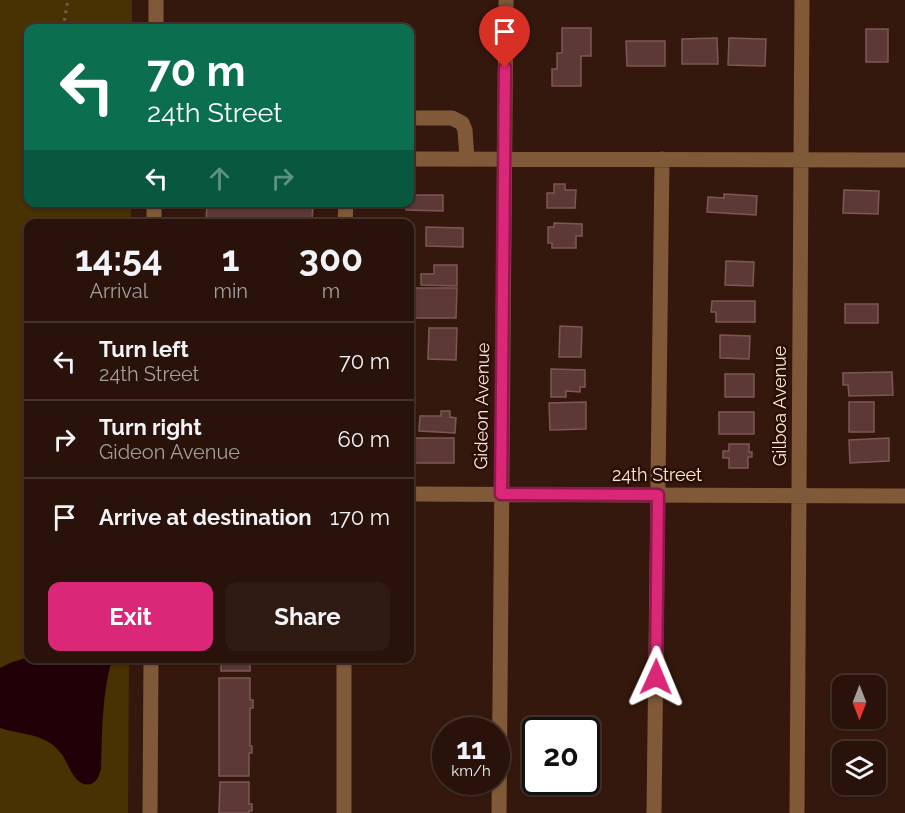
<!DOCTYPE html>
<html lang="en">
<head>
<meta charset="utf-8">
<style>
	:root { --surface:#28120a; --page:#301b13; --text:#f1f3f6; --muted:#a59e9c; --line:#44322b; --accent:#db2777 }
	body { margin:0; font-family:Raleway,sans-serif; background:var(--page); color:var(--text); height:100vh; display:flex; flex-direction:column; font-size:22px; white-space:nowrap }
	* { box-sizing:border-box; margin:0 }
	p { font-size:20px; color:var(--muted) }
	.icon { flex:none; width:33px; height:33px; fill:none; stroke:currentColor; stroke-width:2; stroke-linecap:round; stroke-linejoin:round }
	.map { position:relative; flex:1; overflow:hidden }
	.drawer { position:absolute; left:24px; top:219px; width:390px; height:444px; display:flex; flex-direction:column; background:var(--surface); border-radius:12px; box-shadow:0 2px 4px #0004,0 0 0 2px var(--line) }
	.drawer>* { flex:none }
	.top-card { position:absolute; left:24px; top:24px; width:390px; height:183px; border-radius:12px; box-shadow:0 2px 4px #0004,0 0 0 2px var(--line); background:#0b6e4f; color:#fff; overflow:hidden }
	.needle { width:39px; rotate:180deg }
	.tools { position:absolute; left:832px; top:675px; display:grid; gap:12px }
	.tools a { display:grid; place-items:center; width:54px; height:54px; border-radius:12px; background:var(--surface); box-shadow:0 2px 4px #0004,0 0 0 2px var(--line); font-size:30px }
	.speed { position:absolute; left:432px; top:717px; display:flex; gap:12px; font-size:30px; font-weight:700; text-align:center }
	.speed>* { display:grid; place-content:center; width:78px; height:78px; border-radius:50%; background:var(--surface); box-shadow:0 2px 4px #0004,0 0 0 2px var(--line); line-height:1 }
	.speed small { font-size:15px; font-weight:400 }
	.speed .limit { border:3px solid #111; border-radius:9px; background:#fff; color:#111 }
	.pin { position:absolute; display:grid; place-items:center; width:51px; height:51px; color:#fff; margin:-62px -26px; border-radius:50% 50% 50% 0; rotate:-45deg; box-shadow:0 0 6px #0007 }
	.pin .icon { rotate:45deg }
	.me { position:absolute; width:66px; margin:-33px; rotate:1deg; stroke-linejoin:round; filter:drop-shadow(0 0 4px #0008) }
	.turn { display:flex; align-items:center; gap:21px; height:126px; padding:0 24px; font-size:27px }
	.turn .icon { width:78px; height:78px; stroke-width:2.5 }
	.turn b { display:block; font-size:42px; line-height:51px }
	.lanes { display:flex; align-items:center; height:57px; padding:0 24px; background:#0003; justify-content:center; gap:30px; direction:ltr }
	.lanes .off { opacity:.35 }
	.eta { display:flex; justify-content:space-evenly; align-items:center; height:102px; text-align:center }
	.eta b { font-size:36px; font-weight:700; line-height:42px }
	.primary-button { display:flex; gap:12px; margin-top:auto; padding:12px 24px }
	.primary-button a { flex:1; height:69px; border-radius:12px; background:var(--accent); color:#fff; font-size:24px; font-weight:700; line-height:69px; text-align:center }
	.primary-button a+a { background:var(--page); color:var(--text) }
	ul { padding:0; list-style:none }
	li { display:flex; align-items:center; gap:18px; height:78px; padding:0 24px; border-top:2px solid var(--line) }
	li div { flex:1 }
	li b { display:block; font-size:22px }
	li em { font-style:normal }
	.map>svg:first-child { display:block }
	.green { fill:#483102 }
	.water { fill:#220008 }
	.building { fill:#5c3937; stroke:#7d5755; stroke-width:1.5 }
	.lines { fill:none; stroke-linecap:round; stroke-linejoin:round }
	.path { stroke:#745a50; stroke-width:3; stroke-dasharray:3 4.5; stroke-linecap:butt }
	.minor { stroke:#805938; stroke-width:15 }
	.route-casing { stroke:#8e194d; stroke-width:15 }
	.route { stroke:#db2777; stroke-width:10 }
	.labels { text-anchor:middle; stroke-width:5; stroke-linejoin:round; paint-order:stroke }
	.street-label { font-size:18px; fill:#fce8e0; stroke:#2a0f04 }
</style>
</head>
<body>
<div class="map">
<svg width="905" height="813" viewBox="0 0 905 813">
	<rect width="100%" height="100%" fill="#35180d"/>
	<path class="green" d="M0,0h132v28h-104v174l103,1v20l-103,1v434l101,1 -1,154h-128z"/>
	<path class="water" d="M28,657v1l84,1c-10,35 -10,73 -11,110 -2,6 -3,12 -10,15 -15,4 -22,-18 -28,-28 -4,-5 -8,-10 -13,-13 -13,-9 -35,-10 -50,-15v-60l10,-5z"/>
	<path class="building" d="M562,28h29v28h-10v30h-29v-17h5v-16h5z
		M866,29h22v33h-22z
		M717,38l1,26h-36v-25z
		M729,38l37,1 -1,27 -37,-1z
		M626,41h39v25h-38z
		M554,184h11v6h11l-1,18h-28v-15h7z
		M844,190l35,1 -1,23 -35,-1z
		M724,194l33,2 -1,19 -49,-3 1,-15 16,1z
		M411,195h32v16l-37,-1v-8h4z
		M207,202h106l-1,22h-106z
		M554,223l28,1v12h-6v12h-24v-5h-4v-16h6z
		M426,227l37,1v19l-37,-1z
		M726,261l28,1 -1,24 -28,-1z
		M434,265h23v21l-36,-1v-11h13z
		M410,288h47l-1,30h-46z
		M712,301h43v21h-39v-10h-5z
		M845,304h33v19h-33z
		M560,326l22,1 -1,30h-22z
		M429,328h28l-1,32 -28,-1z
		M720,335l30,1 -1,23 -29,-1z
		M551,369l34,1v17h-5v5l-14,-1v6h-15z
		M892,372l1,23 -44,1 -1,-11h-5v-12z
		M725,374h29v23h-29z
		M586,402v27l-36,1 -1,-27z
		M849,402h25v30h-25z
		M441,411h9v6l6,1 -1,15 -36,-2 1,-15h21z
		M719,412h35v22h-35z
		M415,438h39v25h-39z
		M889,438v23l-39,2 -1,-23z
		M729,444h20v8h3v5h-4v11h-19v-10h-6v-7h6z
		M221,658h29v13h-29z
		M219,678h31v22h3v8h-3v38h2v7h-3v23h-30z
		M220,782h29v22h3v7h-3v2h-30z"/>
	<g class="lines">
		<path class="path" d="M63,28l5,-28"/>
		<path class="minor" d="M156,28v-28
			M410,118h42l10,5 3,7 2,29
			M410,159l495,1
			M154,224v-22
			M345,224l1,-22
			M410,494l495,2
			M150,813l1,-155
			M344,813v-155
			M499,813l7,-813
			M654,813l8,-654
			M797,813l5,-813"/>
	</g>
	<g class="lines">
		<g class="route-casing">
			<path id="route" d="M505,68l-4,426 157,1 -2,182"/>
		</g>
		<use href="#route" class="route"/>
	</g>
	<g class="labels">
		<g class="street-label">
			<text transform="translate(482 406) rotate(-89)" y="6">Gideon Avenue</text>
			<text transform="translate(780 406) rotate(-90)" y="6">Gilboa Avenue</text>
			<text x="657" y="481">24th Street</text>
		</g>
	</g>
</svg>
<div class="tools">
<a><svg class="needle" viewBox="-14 -14 28 28"><path d="M0-13l5 13h-10z" fill="#e53935"/><path d="M0 13l5-13h-10z" fill="#a59e9c"/></svg></a>
<a><svg class="icon" aria-label="layers" viewBox="0 0 24 24"><path d="M12 4l9 5-9 5-9-5zM3 14l9 5 9-5"/></svg></a>
</div>
<div class="speed"><div>11<small>km/h</small></div><div class="limit">20</div></div>
<div class="pin" style="left:505px;top:68px;background:#d93025"><svg class="icon" aria-label="arrive" viewBox="0 0 24 24"><path d="M6 21V4h12l-3 4 3 4H6"/></svg></div>
<svg class="me" style="left:656px;top:677px" viewBox="-20 -20 40 40"><path d="M0-17L14 15 0 8-14 15z" fill="#db2777" stroke="#fff" stroke-width="4"/></svg>
<div class="top-card">
<div class="turn"><svg class="icon" aria-label="left" viewBox="0 0 24 24"><path d="M17 20v-9H6M10 6l-5 5 5 5"/></svg><div><b>70 m</b>24th Street</div></div>
<div class="lanes"><svg class="icon" aria-label="left" viewBox="0 0 24 24"><path d="M17 20v-9H6M10 6l-5 5 5 5"/></svg><svg class="icon off" aria-label="ahead" viewBox="0 0 24 24"><path d="M12 20V5M6 11l6-6 6 6"/></svg><svg class="icon off" aria-label="right" viewBox="0 0 24 24"><path d="M7 20v-9h11M14 6l5 5-5 5"/></svg></div>
</div>
<section class="drawer">
<div class="eta">
<div><b>14:54</b><p>Arrival</p></div>
<div><b>1</b><p>min</p></div>
<div><b>300</b><p>m</p></div>
</div>
<ul>
<li><svg class="icon" aria-label="left" viewBox="0 0 24 24"><path d="M17 20v-9H6M10 6l-5 5 5 5"/></svg><div><b>Turn left</b><p>24th Street</p></div><em>70 m</em></li>
<li><svg class="icon" aria-label="right" viewBox="0 0 24 24"><path d="M7 20v-9h11M14 6l5 5-5 5"/></svg><div><b>Turn right</b><p>Gideon Avenue</p></div><em>60 m</em></li>
<li><svg class="icon" aria-label="arrive" viewBox="0 0 24 24"><path d="M6 21V4h12l-3 4 3 4H6"/></svg><div><b>Arrive at destination</b></div><em>170 m</em></li>
</ul>
<div class="primary-button"><a>Exit</a><a>Share</a></div>
</section>
</div>
</body>
</html>
